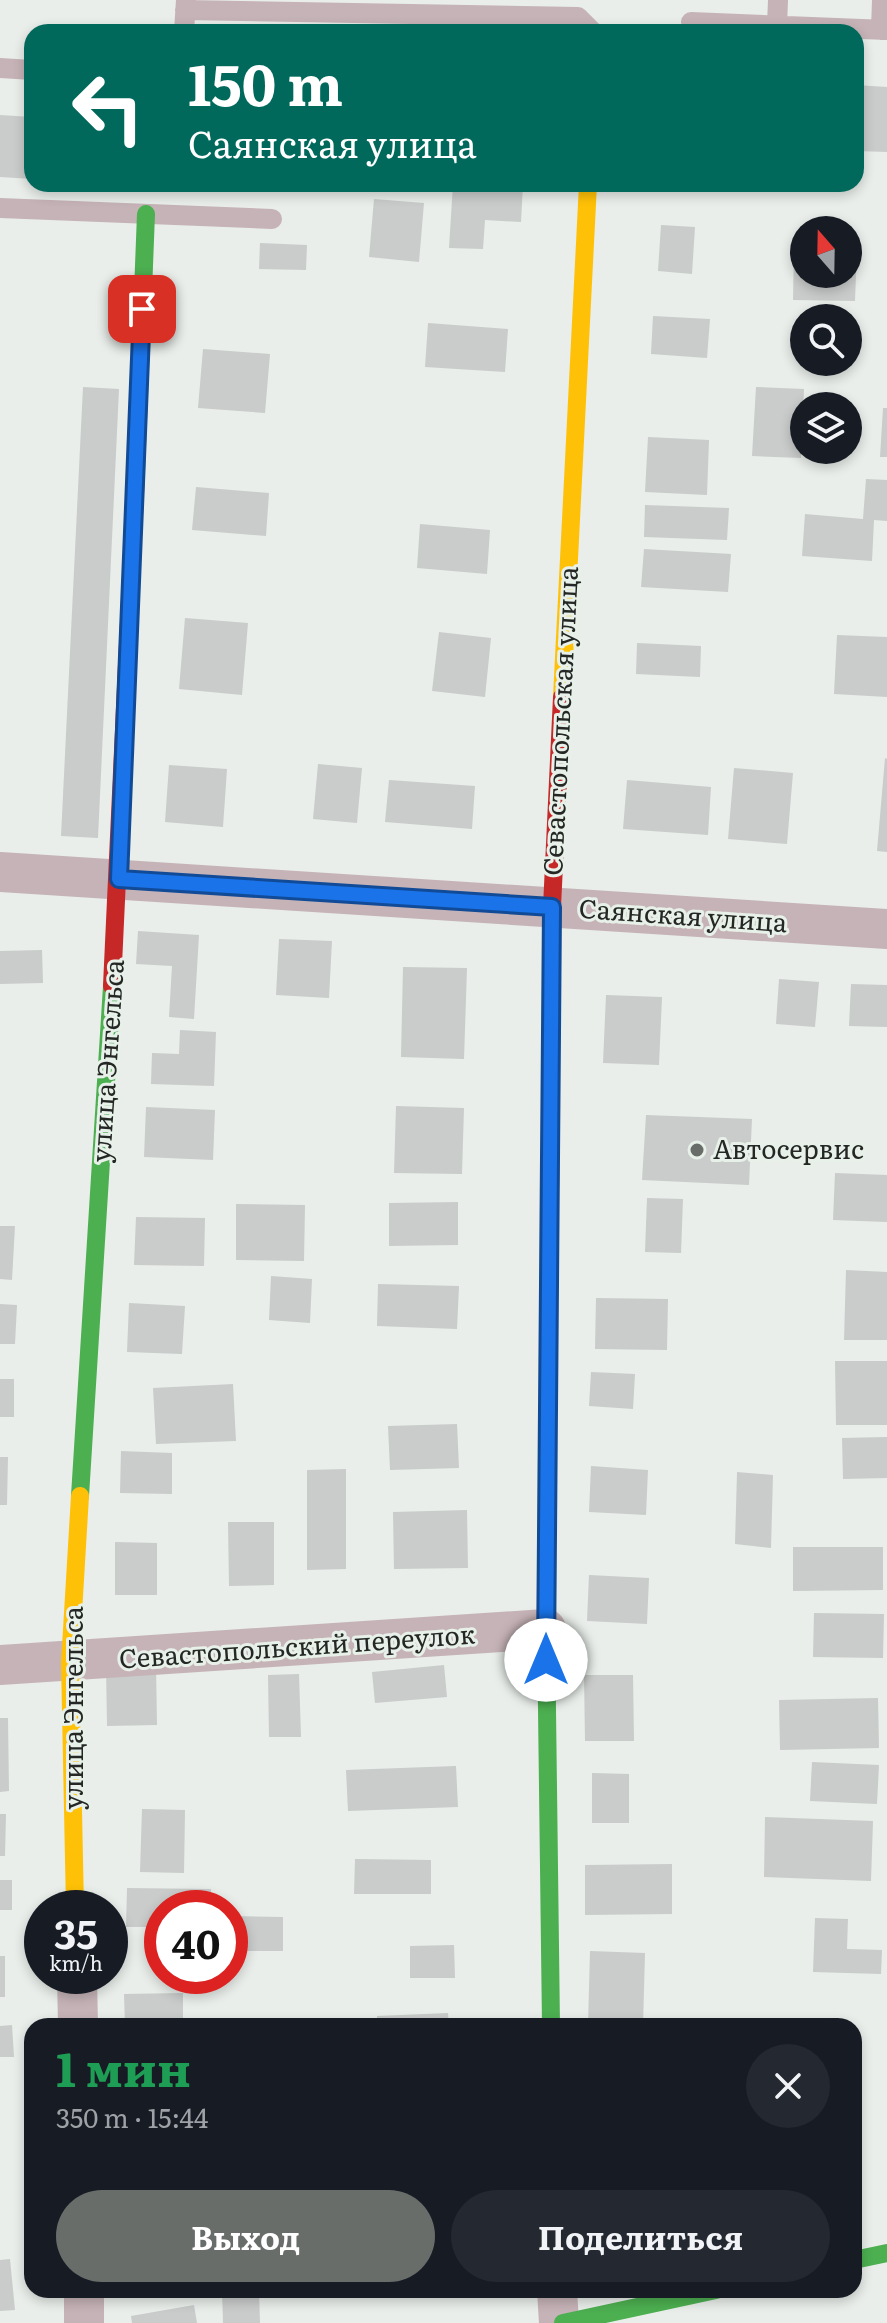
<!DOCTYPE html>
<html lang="ru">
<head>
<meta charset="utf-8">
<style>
	:root { --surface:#171b24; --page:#242831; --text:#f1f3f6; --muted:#9ea1a6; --accent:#696d69 }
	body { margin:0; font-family:Literata,serif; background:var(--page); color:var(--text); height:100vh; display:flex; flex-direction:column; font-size:30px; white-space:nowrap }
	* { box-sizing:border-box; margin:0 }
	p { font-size:26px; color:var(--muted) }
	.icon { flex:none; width:44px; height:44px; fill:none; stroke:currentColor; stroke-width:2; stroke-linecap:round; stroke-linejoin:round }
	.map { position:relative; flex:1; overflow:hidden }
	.side { position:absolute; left:24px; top:2018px; width:838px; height:280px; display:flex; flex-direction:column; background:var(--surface); border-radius:24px; box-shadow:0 4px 12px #0003 }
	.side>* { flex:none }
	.hud { position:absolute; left:24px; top:24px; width:840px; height:168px; border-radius:24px; box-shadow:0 4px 12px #0003; background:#00695c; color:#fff; overflow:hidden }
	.needle { width:52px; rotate:340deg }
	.controls { position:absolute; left:790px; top:216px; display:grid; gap:16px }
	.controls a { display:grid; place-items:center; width:72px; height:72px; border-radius:50%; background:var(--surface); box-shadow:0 4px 12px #0003; font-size:40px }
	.speed { position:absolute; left:24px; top:1890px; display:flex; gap:16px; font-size:40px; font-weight:700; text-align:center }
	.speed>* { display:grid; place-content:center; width:104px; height:104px; border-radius:50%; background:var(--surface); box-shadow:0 4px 12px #0003; line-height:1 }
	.speed small { font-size:20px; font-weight:400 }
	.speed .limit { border:12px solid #d22; background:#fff; color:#111 }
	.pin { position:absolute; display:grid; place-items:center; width:68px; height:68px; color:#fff; margin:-34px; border-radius:16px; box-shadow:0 4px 12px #0006 }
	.me { position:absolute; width:88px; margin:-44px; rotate:0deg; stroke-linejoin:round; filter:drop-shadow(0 0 6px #0008) }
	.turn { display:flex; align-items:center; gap:28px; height:168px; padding:0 32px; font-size:36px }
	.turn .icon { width:104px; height:104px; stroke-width:2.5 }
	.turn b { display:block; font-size:56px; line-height:68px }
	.round { display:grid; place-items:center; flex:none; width:84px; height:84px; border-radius:42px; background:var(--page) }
	.headline { display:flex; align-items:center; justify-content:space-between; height:136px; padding:0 32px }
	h1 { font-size:48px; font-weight:700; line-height:60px; color:#1e9e55 }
	.button { display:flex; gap:16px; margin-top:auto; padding:16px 32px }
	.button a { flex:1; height:92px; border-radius:48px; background:var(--accent); color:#fff; font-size:32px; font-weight:700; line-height:92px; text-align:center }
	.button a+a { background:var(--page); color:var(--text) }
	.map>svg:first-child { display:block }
	.building { fill:#c9ccca }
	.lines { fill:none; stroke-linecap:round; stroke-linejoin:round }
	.lane { stroke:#c6b3b7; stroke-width:20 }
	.street { stroke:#c6b3b7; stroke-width:40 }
	.fast { stroke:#4caf50; stroke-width:18 }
	.slow { stroke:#ffc107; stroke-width:18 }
	.jam { stroke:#c62828; stroke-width:18 }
	.route-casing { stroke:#114b97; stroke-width:20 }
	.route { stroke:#1a73e8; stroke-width:14 }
	.poi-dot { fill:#696d69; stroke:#e7f0e9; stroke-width:3 }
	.labels { text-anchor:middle; stroke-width:6; stroke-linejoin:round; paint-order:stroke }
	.street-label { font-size:26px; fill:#242724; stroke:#e7f0e9 }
	.poi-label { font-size:26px; fill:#242724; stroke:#e7f0e9; text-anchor:start }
</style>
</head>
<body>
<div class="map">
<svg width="887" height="2323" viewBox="0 0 887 2323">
	<rect width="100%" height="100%" fill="#e9eeea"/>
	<path class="building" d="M856,85l31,2v65l-31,-1z
		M0,115l32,2v62l-32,-2z
		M218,184h93v6z
		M453,184h70l-2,38 -36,-2 -2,29 -34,-1z
		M374,199l50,4 -5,59 -50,-5z
		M661,225l34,2 -3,47 -34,-3z
		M260,243l47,2 -1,25 -47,-1z
		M794,250h10v24h44v-23h9l-2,50 -62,-1z
		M653,316l57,3 -3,39 -56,-4z
		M428,323l80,6 -3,43 -80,-5z
		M203,349l67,5 -5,59 -67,-5z
		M83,387l36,2 -21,449 -37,-2z
		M756,387l48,2 -3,69 -49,-2z
		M883,408h4v49h-7z
		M648,437l61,3 -2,55 -62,-3z
		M866,479l21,1v41l-13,-1 -2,41 -70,-5 3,-42 58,5z
		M196,487l73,6 -3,43 -74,-6z
		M645,505l84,3 -2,32 -83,-3z
		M420,524l70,6 -3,44 -70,-6z
		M644,549l87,5 -3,38 -87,-5z
		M185,618l63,5 -6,72 -63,-6z
		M439,632l52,6 -6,59 -53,-6z
		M837,635l50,2v60l-53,-3z
		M637,643l64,3 -1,31 -64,-3z
		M885,758l2,1v93l-10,-1z
		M318,764l44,4 -5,55 -44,-4z
		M169,765l58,4 -4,58 -58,-5z
		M734,768l59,5 -6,71 -59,-5z
		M389,780l86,6 -3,43 -87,-7z
		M627,780l84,7 -3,48 -85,-6z
		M138,931l61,4 -5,84 -25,-2 3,-51 -36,-2z
		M279,939l53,2 -3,57 -53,-3z
		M42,950l1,33 -43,1v-33z
		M403,967l64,1 -3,91 -63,-2z
		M779,979l40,3 -4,45 -39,-3z
		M851,984l36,1v42l-38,-1z
		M606,995l56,2 -3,68 -56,-2z
		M180,1030l36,2 -2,54 -63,-2 1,-31 27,1z
		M396,1106l68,2 -2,66 -68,-1z
		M146,1107l69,3 -2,50 -69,-3z
		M646,1115l106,4 -3,66 -107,-5z
		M835,1173l52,2v47l-54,-2z
		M647,1198l36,1 -2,54 -36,-1z
		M458,1202v43l-69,1v-43z
		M236,1204l69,1 -1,56 -68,-1z
		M136,1217l69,1 -1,48 -70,-1z
		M0,1226h15l-3,54 -12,-1z
		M846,1270l41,2v68h-43z
		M271,1276l41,3 -2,44 -41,-3z
		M378,1284l81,2 -2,43 -80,-3z
		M596,1298l72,1 -1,51 -72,-1z
		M129,1303l56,3 -3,48 -55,-2z
		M0,1304l17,1 -2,39h-15z
		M835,1361h52v64h-51z
		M591,1372l44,2 -2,35 -44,-3z
		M0,1379h14v38h-14z
		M233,1384l3,57 -80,3 -3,-56z
		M457,1424l2,44 -69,2 -2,-44z
		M887,1437v41l-44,1 -1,-41z
		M121,1451l51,2v41l-52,-1z
		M0,1457h8l-1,48h-7z
		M591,1466l57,4 -2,45 -57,-3z
		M346,1469v100l-39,1v-100z
		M737,1472l36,3 -2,73 -36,-4z
		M467,1510l1,58 -74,1 -1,-57z
		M228,1522h46v63l-45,1z
		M115,1542l42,1v52h-42z
		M793,1547h90v43l-90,1z
		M589,1575l60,3 -2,46 -60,-3z
		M814,1613l70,1 -1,44 -70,-1z
		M444,1665l3,32 -72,6 -3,-31z
		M156,1666l1,59 -50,1 -1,-59z
		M299,1674l2,63h-32l-1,-62z
		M584,1675h49l1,66h-49z
		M878,1698l1,50 -99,2 -1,-50z
		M0,1718h8l1,73 -9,1z
		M812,1762l67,3 -2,39 -67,-3z
		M456,1766l2,41 -110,4 -2,-41z
		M592,1773l37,1v49h-37z
		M142,1809l43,1 -1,63 -44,-1z
		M0,1814h6l-1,42h-5z
		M765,1817l108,4 -2,60 -107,-4z
		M355,1859l76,1v34h-77z
		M672,1864v50l-87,1v-50z
		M0,1880h12v30h-12z
		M127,1888l84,1v19h-49v19h-36z
		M232,1916l51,1v34h-51z
		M815,1918l33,1 -1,30 35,1 -1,24 -68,-2z
		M454,1945l1,33h-45v-32z
		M590,1951l55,2 -2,73h-55z
		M0,1956h5v41h-5z
		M183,1993v33h-58l-1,-32z
		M448,2013l1,13h-72v-10z
		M12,2025l2,32h-14v-31z
		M854,2140h7l1,40h-8z
		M10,2259l5,51 -15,1v-51z
		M222,2290h37l1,33h-37z
		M194,2305l3,18h-65l-1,-7z"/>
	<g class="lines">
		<path class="lane" d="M185,10l393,7 15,15
			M691,22l196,8
			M777,26l1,-26
			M881,30l1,-30
			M184,32l2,-32
			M0,68l32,2
			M0,208l272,11"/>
		<path class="street" d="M0,872l887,57
			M0,1665l546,-36
			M77,1976l1,50
			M84,2290v33
			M557,2290l2,33"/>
		<path class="fast" d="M136,472l10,-258
			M550,1194l-4,435 5,397
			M80,1496l32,-510
			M854,2260l33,-7
			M563,2323l153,-33"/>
		<path class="slow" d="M562,697l26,-513
			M75,1908l-5,-245 10,-167"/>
		<path class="jam" d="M112,986l24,-514
			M550,1194l2,-287 10,-210"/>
	</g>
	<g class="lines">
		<g class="route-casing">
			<path id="route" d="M142,309l-23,570 433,28 -6,753"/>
		</g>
		<use href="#route" class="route"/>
	</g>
	<circle class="poi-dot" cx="697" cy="1150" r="8"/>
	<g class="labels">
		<g class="street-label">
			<text transform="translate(561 721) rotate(-87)" y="9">Севастопольская улица</text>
			<text transform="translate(683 916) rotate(4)" y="9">Саянская улица</text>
			<text transform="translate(108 1061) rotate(-86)" y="9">улица Энгельса</text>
			<text transform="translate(297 1647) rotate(-4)" y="9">Севастопольский переулок</text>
			<text transform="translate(74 1708) rotate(-90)" y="9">улица Энгельса</text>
		</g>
		<g class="poi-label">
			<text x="713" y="1159">Автосервис</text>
		</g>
	</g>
</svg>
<div class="controls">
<a><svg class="needle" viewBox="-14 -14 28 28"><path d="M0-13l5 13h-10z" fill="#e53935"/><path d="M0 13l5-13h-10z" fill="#9ea1a6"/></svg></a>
<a><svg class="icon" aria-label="search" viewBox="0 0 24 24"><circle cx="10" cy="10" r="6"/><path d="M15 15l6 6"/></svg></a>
<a><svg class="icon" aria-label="layers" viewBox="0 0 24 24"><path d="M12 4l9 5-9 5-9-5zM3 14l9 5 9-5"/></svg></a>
</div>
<div class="speed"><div>35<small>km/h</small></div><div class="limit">40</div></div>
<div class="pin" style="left:142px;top:309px;background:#d93025"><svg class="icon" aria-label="arrive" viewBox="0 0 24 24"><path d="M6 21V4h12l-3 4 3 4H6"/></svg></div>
<svg class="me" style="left:546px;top:1660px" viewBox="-20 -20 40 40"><circle r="19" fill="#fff"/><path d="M0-13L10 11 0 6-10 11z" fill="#1a73e8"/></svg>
<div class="hud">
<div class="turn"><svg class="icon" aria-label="left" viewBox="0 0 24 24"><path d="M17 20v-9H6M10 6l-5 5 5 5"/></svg><div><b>150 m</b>Саянская улица</div></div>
</div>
<section class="side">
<div class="headline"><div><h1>1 мин</h1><p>350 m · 15:44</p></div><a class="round"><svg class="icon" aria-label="close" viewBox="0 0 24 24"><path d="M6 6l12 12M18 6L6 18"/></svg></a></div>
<div class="button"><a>Выход</a><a>Поделиться</a></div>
</section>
</div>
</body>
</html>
